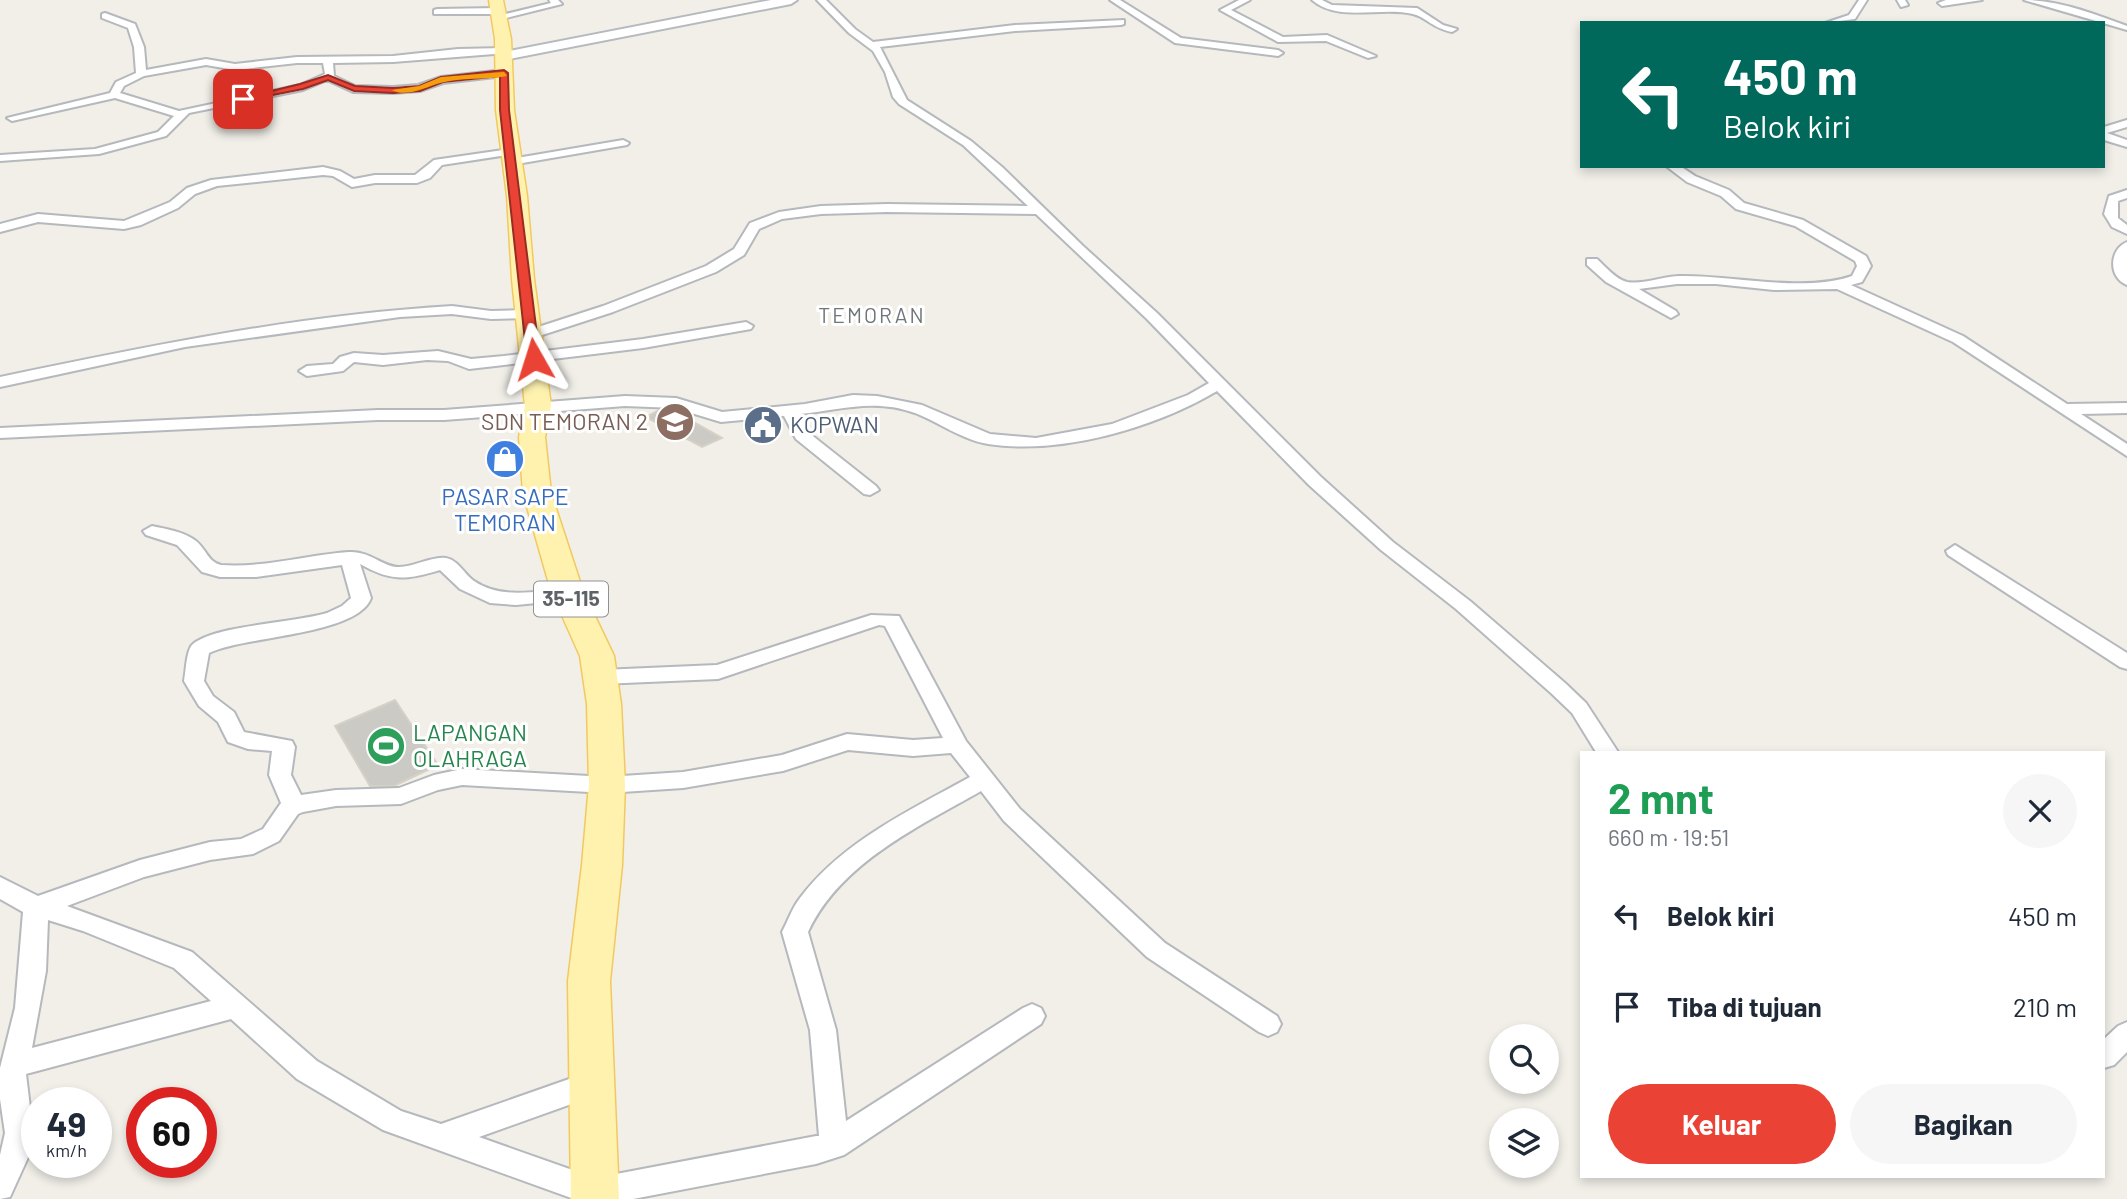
<!DOCTYPE html>
<html lang="id">
<head>
<meta charset="utf-8">
<style>
	:root { --surface:#fff; --page:#f6f6f7; --text:#1f2937; --muted:#747a83; --accent:#ea4335 }
	body { margin:0; font-family:Barlow,sans-serif; background:var(--page); color:var(--text); height:100vh; display:flex; flex-direction:column; font-size:26px; white-space:nowrap }
	* { box-sizing:border-box; margin:0 }
	p { font-size:23px; color:var(--muted) }
	.icon { flex:none; width:38px; height:38px; fill:none; stroke:currentColor; stroke-width:2; stroke-linecap:round; stroke-linejoin:round }
	.map { position:relative; flex:1; overflow:hidden }
	.details { position:absolute; left:1580px; top:751px; width:525px; height:427px; display:flex; flex-direction:column; background:var(--surface); border-radius:0px; box-shadow:0 4px 10px #0003 }
	.details>* { flex:none }
	.top-card { position:absolute; left:1580px; top:21px; width:525px; height:147px; border-radius:0px; box-shadow:0 4px 10px #0003; background:#00695c; color:#fff; overflow:hidden }
	.buttons { position:absolute; left:1489px; top:1024px; display:grid; gap:14px }
	.buttons a { display:grid; place-items:center; width:70px; height:70px; border-radius:50%; background:var(--surface); box-shadow:0 4px 10px #0003; font-size:35px }
	.speed { position:absolute; left:21px; top:1087px; display:flex; gap:14px; font-size:35px; font-weight:700; text-align:center }
	.speed>* { display:grid; place-content:center; width:91px; height:91px; border-radius:50%; background:var(--surface); box-shadow:0 4px 10px #0003; line-height:1 }
	.speed small { font-size:18px; font-weight:400 }
	.speed .limit { border:10px solid #d22; background:#fff; color:#111 }
	.pin { position:absolute; display:grid; place-items:center; width:60px; height:60px; color:#fff; margin:-30px; border-radius:14px; box-shadow:0 4px 10px #0006 }
	.me { position:absolute; width:77px; margin:-38px; rotate:354deg; stroke-linejoin:round; filter:drop-shadow(0 0 5px #0008) }
	.turn { display:flex; align-items:center; gap:24px; height:147px; padding:0 28px; font-size:32px }
	.turn .icon { width:91px; height:91px; stroke-width:2.5 }
	.turn b { display:block; font-size:49px; line-height:60px }
	.round { display:grid; place-items:center; flex:none; width:74px; height:74px; border-radius:37px; background:var(--page) }
	.overview { display:flex; align-items:center; justify-content:space-between; height:119px; padding:0 28px }
	h1 { font-size:42px; font-weight:700; line-height:52px; color:#1e9e55 }
	.primary-button { display:flex; gap:14px; margin-top:auto; padding:14px 28px }
	.primary-button a { flex:1; height:80px; border-radius:42px; background:var(--accent); color:#fff; font-size:28px; font-weight:700; line-height:80px; text-align:center }
	.primary-button a+a { background:var(--page); color:var(--text) }
	ul { padding:0; list-style:none }
	li { display:flex; align-items:center; gap:21px; height:91px; padding:0 28px }
	li div { flex:1 }
	li b { display:block; font-size:26px }
	li em { font-style:normal }
	.map>svg:first-child { display:block }
	.building { fill:#cccac5; stroke:#d6d1c6; stroke-width:2 }
	.lines { fill:none; stroke-linecap:round; stroke-linejoin:round }
	.street-casing { stroke:#b5b8bc; stroke-width:4 }
	.secondary-casing { stroke:#b6babf; stroke-width:4 }
	.primary-casing { stroke:#f2c960; stroke-width:3 }
	.street { fill:#fff; fill-rule:evenodd }
	.secondary { fill:#fff; fill-rule:evenodd }
	.primary { fill:#fff2af; fill-rule:evenodd }
	.route { fill:#ea4335; stroke:#982c22; stroke-width:2 }
	.slow { fill:#f59e0b }
	.labels { text-anchor:middle; stroke-width:6; stroke-linejoin:round; paint-order:stroke }
	.far-quarter-label { font-size:21px; letter-spacing:2px; fill:#70757a; stroke:#fff }
	.shield { fill:#fff; stroke:#8f9295; stroke-width:2 }
	.shield-label { font-size:21px; font-weight:bold; fill:#5f6368 }
	.education-label { font-size:23px; fill:#785e54; stroke:#fff; text-anchor:end }
	.service-label { font-size:23px; fill:#4e5e75; stroke:#fff; text-anchor:start }
	.shop-label { font-size:23px; fill:#366cbe; stroke:#fff }
	.leisure-label { font-size:23px; fill:#27864d; stroke:#fff; text-anchor:start }
</style>
</head>
<body>
<div class="map">
<svg width="2127" height="1199" viewBox="0 0 2127 1199">
	<rect width="100%" height="100%" fill="#f1efe8"/>
	<path class="building" d="M659,410h13l50,28 -20,9 -56,-30z
		M515,446l2,21 -23,4 -2,-21z
		M395,700l43,65 -44,21h-24l-35,-60z"/>
	<g class="lines">
		<g class="street-casing">
			<path id="street" d="M549,0h9l4,4 -64,16 -5,-3 58,-14z
				M817,0h9l29,29 18,13 142,-17 109,-5v4l-3,1 -106,6 -135,16 27,53 64,41 31,26 81,79 74,67 164,164 72,65 77,59 95,82 21,20 32,49h-22l-24,-39 -21,-20 -95,-84 -75,-59 -72,-65 -92,-94c-63,37 -155,64 -229,53 -25,-4 -50,-22 -73,-31 -41,-15 -75,-3 -115,1l9,19 67,53 3,4 -9,5 -6,-1 -68,-55 -12,-23 -63,6 -46,-14 -50,-2 -181,14h-66l-378,18v-10l378,-18h66l181,-14 51,2 46,14 83,-8 48,-9 24,1 45,9 68,29 46,4 76,-14 76,-29 21,-12 -62,-64 -111,-105 -149,-2 -66,2 -39,5 -23,10 -15,26 -28,17 -103,40 -77,25h-10l-2,-3 2,-3 77,-25 103,-40 28,-17 16,-26 29,-11 42,-6 66,-2 141,2 -65,-61 -64,-41 -6,-7 -8,-25 -12,-21 -24,-18z
				M1110,0h10l61,38 97,12 5,3 -5,3 -103,-13z
				M1239,0h11l-19,10 52,27 44,-2 49,21 -8,2 -42,-17 -48,1 -58,-32z
				M1312,0h10l10,5 85,3 26,17 14,4 -5,3c-20,-4 -26,-15 -39,-18 -32,-8 -74,9 -101,-14z
				M1859,0h8l-12,19 -30,4 24,-8z
				M1897,0h8l3,5 -7,2z
				M1946,0h36l-40,6 -4,-3z
				M2024,0c35,0 70,14 103,26v4z
				M437,9l61,-1 4,3 -4,3h-64v-4z
				M105,13l30,11 9,23 2,23 60,-11 29,5 62,-7 96,-1 65,-7 46,-1 5,3 -2,2 -114,9 -60,1 1,13 21,10 38,1 25,-2 23,-8 63,-7 5,3 -5,3 -61,7 -23,8 -27,2 -40,-1 -26,-12 -24,10 -114,23 -23,23 -67,18 -99,7v-6l95,-6 63,-17 16,-16 -59,-18 -103,23 -5,-3 103,-25 6,-11 20,-9 -2,-26 -6,-19 -26,-10v-4zM297,63h26l2,11 -25,11 -121,26 -59,-18 4,-7 20,-10 62,-11 29,5z
				M2127,120v7l-20,6 20,7v7l-23,-7v-13z
				M623,140l6,3 -2,2 -116,20 -6,-3 6,-3z
				M510,149l4,1v4l-72,11 -12,13 -13,5h-42l-23,4 -19,-11 -10,-1 -106,11 -22,8 -17,14 -37,17 -17,4 -86,-7 -38,10v-8l38,-10 86,7 46,-19 17,-14 24,-8 112,-13 17,4 14,8 21,-4h40l19,-15z
				M1666,166h14l15,10 34,14 15,13 59,17 63,36 5,10 -9,16 -11,3 112,51 104,68 60,-1v10l-46,1 46,30v12l-174,-114 -116,-53 -63,1 -58,-6h-39l-38,5 37,22 2,3 -7,4 -65,-36 -19,-17v-6h10c8,7 18,20 30,23 16,3 37,-6 53,-6 53,-1 123,17 172,0l5,-10 -2,-5 -60,-35 -59,-17 -15,-13 -34,-14z
				M2127,190v8l-9,3v17l9,7v9l-15,-7 -8,-13 5,-18z
				M2127,242v43c-19,-7 -18,-36 0,-43z
				M452,306l39,5 38,-1 7,4 -7,4 -38,1 -39,-5 -52,3 -215,30 -185,40v-10c149,-31 299,-62 452,-71z
				M746,322l7,4 -2,3 -108,19 -139,17 -35,4 -21,-8 -21,-1 -44,5 -29,-3 -11,9 -36,5 -8,-5 8,-5 26,-2 7,-7 14,-4 29,2 55,-4 33,8 33,-3 139,-17z
				M152,526c14,3 33,6 44,15 10,8 12,21 25,24 44,3 85,-10 128,-13 22,-1 33,15 50,15 15,0 33,-11 47,-9 12,2 19,17 28,23 28,19 63,10 94,7l7,2 3,4 -3,4 -7,2 -52,5 -26,-2 -30,-14 -20,-19c-34,10 -48,12 -80,-6l11,34c-13,37 -127,38 -162,55l-5,28 9,15 21,16 10,20 48,9 3,6 -4,28 10,20 35,-5 63,-2 35,-13 28,-6 145,8 76,-5 99,-17 65,-21 66,6 30,-2 -58,-112 -6,-1 -161,54 -117,5 -7,-2 -3,-5 3,-5 7,-2 116,-5 154,-50 28,1 67,125 54,68 145,134 112,73 4,8 -4,8 -9,4 -9,-4 -112,-75 -143,-136 -23,-30c-63,36 -141,72 -173,141l28,98 10,91 177,-113 9,-4 9,4 4,8 -4,8 -197,131 -28,9 -183,35h-59l-191,-69 -86,-51 -66,-60 -205,55 7,59 -3,20 -20,44 -10,2v-44l5,-22 -5,-34v-31l15,-60 8,-96 -23,-13v-22l38,19 102,-36 70,-18 31,-3 22,-10 18,-26 -12,-28 3,-24 -24,-2 -20,-7 -10,-20 -19,-16 -15,-25c2,-9 2,-31 9,-37 23,-19 101,-21 134,-31l15,-7 9,-8 -9,-33 -86,12h-36l-18,-5 -25,-27 -31,-10 -3,-4zM848,750l65,6 38,-3 19,24c-60,33 -128,65 -170,121 -8,10 -12,23 -18,34l28,98 9,106h-3l-221,42 -116,-41 123,-44 4,-9 -4,-9 -10,-4 -151,53 -40,-13 -84,-50 -125,-109 -125,-46 77,-29 66,-17 43,-6 26,-13 19,-27 5,-2 33,-6 65,-2 37,-14 24,-5 145,8 76,-5 100,-17zM48,920l35,11 91,37 37,33 -179,47 14,-77z
				M1955,545l172,108v16l-7,-2 -172,-112 -2,-4z
				M2127,1022v30l-13,13 -10,3v-29l14,-13z"/>
		</g>
		<g class="secondary-casing">
			<path id="secondary" d="M771,0h26l-6,4 -287,56 -7,-4 7,-4z"/>
		</g>
		<g class="primary-casing">
			<path id="primary" d="M489,0h14l8,39 3,71 13,86 7,83 17,127 -6,31 6,56 32,98 31,65 7,48 4,81 -3,80 -12,116 9,218h-48l-3,-218 14,-116 7,-80 -2,-81 -7,-48 -29,-65 -28,-98 -4,-56 6,-31 -13,-127 -5,-83 -11,-86 -1,-71z"/>
		</g>
		<use href="#street" class="street"/>
		<use href="#secondary" class="secondary"/>
		<use href="#primary" class="primary"/>
	</g>
	<path class="route" d="M504,70l4,3 1,37 31,249 -6,3 -7,-3 -27,-249v-34l-57,6 -23,9 -27,2 -39,-2 -26,-11 -25,9 -60,12 -4,-2 61,-15 28,-9 27,11 38,2 26,-2 22,-9z"/>
	<path class="slow" d="M504,72l3,4c-21,4 -46,1 -67,7 -14,4 -34,15 -48,7l27,-4 22,-9z"/>
	<defs>
		<g id="school-disc" transform="scale(2.0125)"><circle r="9.5" fill="#8d6e63" stroke="#fff"/><path d="M0-5L7-2L0 1L-7-2ZM-4 1L0 2.5L4 1V4Q0 6-4 4Z" fill="#fff"/></g>
		<g id="civic-disc" transform="scale(2.0125)"><circle r="9.5" fill="#5c6f8a" stroke="#fff"/><path d="M-.6-6.5H3V-4.5H.6V-3L4-1V1h2V6H-6V1h2V-1L-.6-3ZM-1.2 2.5V6h2.4V2.5Z" fill="#fff"/></g>
		<g id="shop-disc" transform="scale(2.0125)"><circle r="9.5" fill="#3f7fe0" stroke="#fff"/><path d="M-5-2.5h2.3a2.7 3.5 0 0 1 5.4 0H5L5.5 6h-11ZM-1.5-2.5h3a1.5 2.3 0 0 0-3 0Z" fill="#fff"/></g>
		<g id="stadium-disc" transform="scale(2.0125)"><circle r="9.5" fill="#2e9e5b" stroke="#fff"/><path d="M0-5a6.5 5 0 1 0 0 10a6.5 5 0 1 0 0-10ZM-3.5-1.8h7v3.6h-7Z" fill="#fff"/></g>
	</defs>
	<g fill-rule="evenodd">
		<use href="#school-disc" x="675" y="422"/>
		<use href="#civic-disc" x="763" y="425"/>
		<use href="#shop-disc" x="505" y="459"/>
		<use href="#stadium-disc" x="386" y="746"/>
	</g>
	<g class="labels">
		<g class="far-quarter-label">
			<text x="872" y="323">TEMORAN</text>
		</g>
		<rect class="shield" x="534" y="581.5" width="74" height="35" rx="5"/>
		<g class="shield-label">
			<text x="571" y="606">35-115</text>
		</g>
		<g class="education-label">
			<text x="648" y="430">SDN TEMORAN 2</text>
		</g>
		<g class="service-label">
			<text x="790" y="433">KOPWAN</text>
		</g>
		<g class="shop-label">
			<text x="505" y="505">PASAR SAPE<tspan x="505" dy="26">TEMORAN</tspan></text>
		</g>
		<g class="leisure-label">
			<text x="413" y="741">LAPANGAN<tspan x="413" dy="26">OLAHRAGA</tspan></text>
		</g>
	</g>
</svg>
<div class="buttons">
<a><svg class="icon" aria-label="search" viewBox="0 0 24 24"><circle cx="10" cy="10" r="6"/><path d="M15 15l6 6"/></svg></a>
<a><svg class="icon" aria-label="layers" viewBox="0 0 24 24"><path d="M12 4l9 5-9 5-9-5zM3 14l9 5 9-5"/></svg></a>
</div>
<div class="speed"><div>49<small>km/h</small></div><div class="limit">60</div></div>
<div class="pin" style="left:243px;top:99px;background:#d93025"><svg class="icon" aria-label="arrive" viewBox="0 0 24 24"><path d="M6 21V4h12l-3 4 3 4H6"/></svg></div>
<svg class="me" style="left:534px;top:359px" viewBox="-20 -20 40 40"><path d="M0-17L14 15 0 8-14 15z" fill="#ea4335" stroke="#fff" stroke-width="4"/></svg>
<div class="top-card">
<div class="turn"><svg class="icon" aria-label="left" viewBox="0 0 24 24"><path d="M17 20v-9H6M10 6l-5 5 5 5"/></svg><div><b>450 m</b>Belok kiri</div></div>
</div>
<section class="details">
<div class="overview"><div><h1>2 mnt</h1><p>660 m · 19:51</p></div><a class="round"><svg class="icon" aria-label="close" viewBox="0 0 24 24"><path d="M6 6l12 12M18 6L6 18"/></svg></a></div>
<ul>
<li><svg class="icon" aria-label="left" viewBox="0 0 24 24"><path d="M17 20v-9H6M10 6l-5 5 5 5"/></svg><div><b>Belok kiri</b></div><em>450 m</em></li>
<li><svg class="icon" aria-label="arrive" viewBox="0 0 24 24"><path d="M6 21V4h12l-3 4 3 4H6"/></svg><div><b>Tiba di tujuan</b></div><em>210 m</em></li>
</ul>
<div class="primary-button"><a>Keluar</a><a>Bagikan</a></div>
</section>
</div>
</body>
</html>
